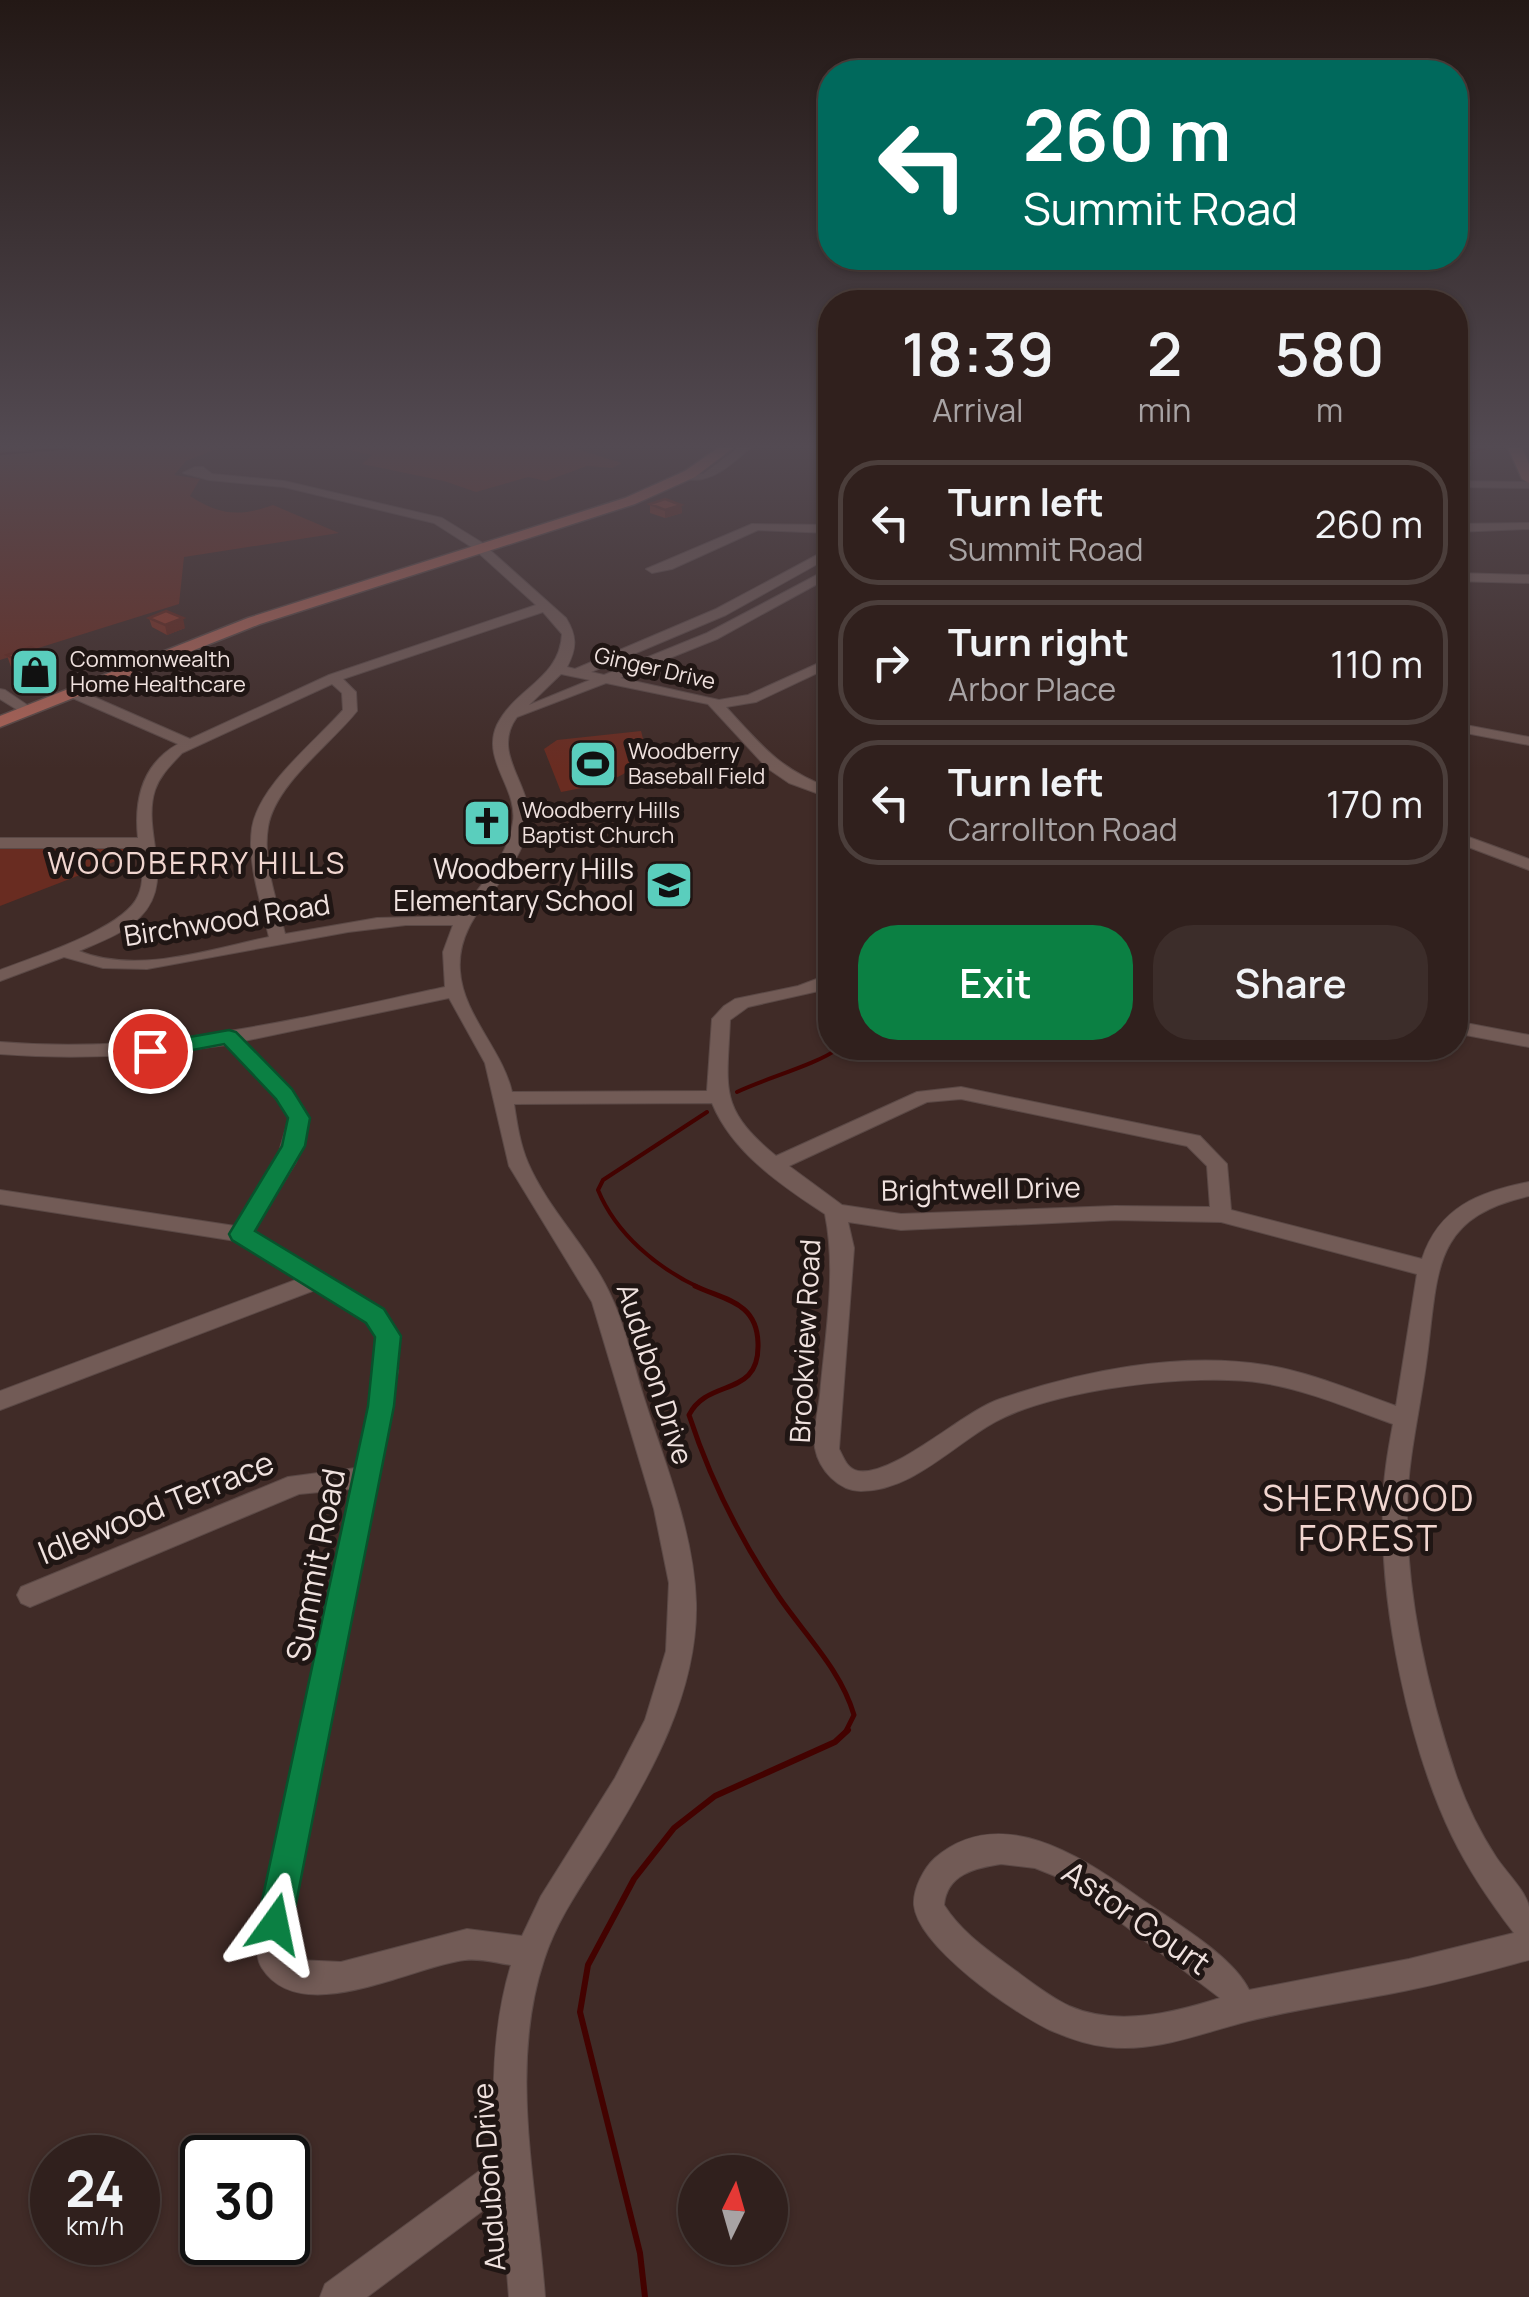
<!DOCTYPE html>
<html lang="en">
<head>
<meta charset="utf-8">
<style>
	:root { --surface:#30201d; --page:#3c2d2a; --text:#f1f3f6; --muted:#a8a3a4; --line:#4b3e3b; --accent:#0b8043 }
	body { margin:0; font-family:Manrope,sans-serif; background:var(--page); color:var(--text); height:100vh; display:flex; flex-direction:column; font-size:38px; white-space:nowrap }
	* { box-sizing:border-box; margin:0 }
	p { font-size:32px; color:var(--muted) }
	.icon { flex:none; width:55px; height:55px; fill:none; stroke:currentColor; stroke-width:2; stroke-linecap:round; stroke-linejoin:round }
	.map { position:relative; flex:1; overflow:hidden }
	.panel { position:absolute; left:818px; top:290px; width:650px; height:770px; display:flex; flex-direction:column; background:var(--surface); border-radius:40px; box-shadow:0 2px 8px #0004,0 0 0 2px var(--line) }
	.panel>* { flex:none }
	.hud { position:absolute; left:818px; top:60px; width:650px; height:210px; border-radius:40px; box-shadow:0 2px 8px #0004,0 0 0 2px var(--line); background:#00695c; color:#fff; overflow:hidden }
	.needle { width:65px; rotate:5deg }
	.buttons { position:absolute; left:678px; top:2155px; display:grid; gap:20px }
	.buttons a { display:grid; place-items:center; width:110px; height:110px; border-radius:50%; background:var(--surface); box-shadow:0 2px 8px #0004,0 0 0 2px var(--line); font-size:50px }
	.speed { position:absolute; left:30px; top:2135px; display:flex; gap:20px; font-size:50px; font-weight:700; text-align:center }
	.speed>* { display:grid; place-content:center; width:130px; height:130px; border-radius:50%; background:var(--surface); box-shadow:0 2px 8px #0004,0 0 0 2px var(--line); line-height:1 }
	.speed small { font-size:25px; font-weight:400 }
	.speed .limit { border:5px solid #111; border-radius:15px; background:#fff; color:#111 }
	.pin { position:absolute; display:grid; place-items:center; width:85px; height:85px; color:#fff; margin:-42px; border:5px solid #fff; border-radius:50%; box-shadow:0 2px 10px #0007 }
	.me { position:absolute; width:110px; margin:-55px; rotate:12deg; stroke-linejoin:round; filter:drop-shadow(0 0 8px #0008) }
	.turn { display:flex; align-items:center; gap:35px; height:210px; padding:0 40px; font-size:45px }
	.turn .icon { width:130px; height:130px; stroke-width:2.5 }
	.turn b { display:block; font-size:70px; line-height:85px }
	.eta { display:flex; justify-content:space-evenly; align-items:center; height:170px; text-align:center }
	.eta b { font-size:60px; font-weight:600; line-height:70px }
	.cta { display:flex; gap:20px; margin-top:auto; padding:20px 40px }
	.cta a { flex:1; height:115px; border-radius:40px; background:var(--accent); color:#fff; font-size:40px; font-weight:600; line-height:115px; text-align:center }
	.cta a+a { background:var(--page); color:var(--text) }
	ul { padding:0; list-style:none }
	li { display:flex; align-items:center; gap:30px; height:125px; margin:0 20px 15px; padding:0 20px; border:5px solid var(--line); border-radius:40px }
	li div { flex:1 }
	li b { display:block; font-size:38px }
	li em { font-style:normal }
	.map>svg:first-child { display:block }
	.green { fill:#692c21 }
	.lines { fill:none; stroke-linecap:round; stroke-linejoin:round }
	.stream-far3 { stroke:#430200; stroke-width:2.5 }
	.stream-far2 { stroke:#430200; stroke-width:4 }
	.stream-far1 { stroke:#430200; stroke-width:5 }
	.stream { stroke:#430200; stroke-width:6 }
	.minor-casing { stroke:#5b4946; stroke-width:2 }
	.major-casing { stroke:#5b4946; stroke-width:3 }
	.minor { fill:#725b56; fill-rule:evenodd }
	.major { fill:#ac6356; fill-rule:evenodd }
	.wall { fill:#7a3023 }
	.shaded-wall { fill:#63271d }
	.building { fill:#8e3829; stroke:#63271d; stroke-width:2.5 }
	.route { fill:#0b8043; stroke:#07532c; stroke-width:2.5 }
	.labels { text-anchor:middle; stroke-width:10; stroke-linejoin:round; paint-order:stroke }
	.far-poi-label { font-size:22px; fill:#f0e2df; stroke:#201614; text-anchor:start }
	.far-street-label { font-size:22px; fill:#f0e2df; stroke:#201614 }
	.poi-label { font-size:28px; fill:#f0e2df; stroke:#201614; text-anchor:end }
	.street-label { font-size:28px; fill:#f0e2df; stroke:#201614 }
	.neighbourhood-label { font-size:30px; letter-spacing:2.5px; fill:#f1d6d0; stroke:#201614 }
	.near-street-label { font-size:32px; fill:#f0e2df; stroke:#201614 }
	.near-neighbourhood-label { font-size:35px; letter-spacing:2.5px; fill:#f1d6d0; stroke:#201614 }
</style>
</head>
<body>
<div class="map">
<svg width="1529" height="2297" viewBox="0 0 1529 2297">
	<rect width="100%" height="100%" fill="#402b27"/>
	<path class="green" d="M0,448h218l-32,13 -12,14 26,4 -10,17c29,19 50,21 83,9l66,28 -155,24 -5,47 -179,56z
		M340,448h233l49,15 -10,5 -25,-2 -41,15 -18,-4 -52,15 -32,-11 -82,-17 10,-9z
		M641,731c15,46 -48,55 -80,61l-17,-43 13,-9z
		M0,843h147v6l-147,57z"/>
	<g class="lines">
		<path class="stream-far3" d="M0,454l72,-6
			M1455,458l31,-10"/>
		<path class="stream-far2" d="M737,1092c29,-14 79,-27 102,-44
			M700,1288c-43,-20 -84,-54 -102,-98l5,-10 104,-68"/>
		<path class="stream-far1" d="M695,1286c30,14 62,16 63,57 2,56 -50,34 -69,72 21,64 52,126 90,182 26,38 62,73 75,118l-9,18"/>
		<path class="stream" d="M645,2297l-5,-44 -60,-241 8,-47 46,-86 40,-51 41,-32 120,-54 13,-12"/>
		<g class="minor-casing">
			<path id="minor" d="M738,448h12c-20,18 -45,41 -71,28l5,-3 19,1z
				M1455,452l15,9v4h-8l-7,-5z
				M195,467h8l9,7 72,7 158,37 39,24 85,76c11,18 11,30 1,49l8,2 141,-60 114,-61v9l-104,58 -135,57 13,3 103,-42 123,-65v9l-113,62 -97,39 99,22 29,-5 82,-37v9l-74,35 -30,5c36,39 53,62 104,81v10l-41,-15 -22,-15 -59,-64 -102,-21 -89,34c-28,38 19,70 11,110 -10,54 -73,85 -68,144 3,44 42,78 52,121l195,-1 5,-72 12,-13 11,-7 63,-13 32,-12v12l-7,4 -75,17 -18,13c-3,70 -12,88 46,136l141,-64 44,-5 239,49 27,28 4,46 191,49c17,-52 57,-67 107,-77v14c-94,21 -91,71 -101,153 -6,53 -20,105 -21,158 -1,89 21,184 49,268 10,29 23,56 40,82 9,14 30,34 33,50 0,17 0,36 0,53 -41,11 -83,23 -125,31 -54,11 -110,18 -163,32 -45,12 -86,29 -133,24 -20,-2 -40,-9 -58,-17 -36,-17 -132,-83 -136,-125 -1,-16 10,-37 21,-47 64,-55 144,-3 199,36 33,24 98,60 115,96l160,-31 105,-26c-23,-30 -45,-62 -62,-97 -43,-89 -72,-229 -69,-329 0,-28 5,-56 10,-83 -42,-15 -86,-34 -130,-41 -67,-11 -210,6 -268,39 -42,23 -83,69 -134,69 -22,0 -42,-21 -46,-43 -2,-16 3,-37 5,-53 5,-60 17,-122 5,-181 -43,-28 -93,-62 -113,-111l-198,1c3,20 6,40 14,59 19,44 55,79 77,121 19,35 27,76 39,114 21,66 50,135 52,205 2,88 -45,172 -90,244 -23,36 -49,72 -62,113 -36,109 -7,225 1,337h-36l-8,-100 -134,100h-47l5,-13 172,-126c-6,-65 -5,-130 14,-193 -14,-2 -31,-7 -46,-5 -53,6 -164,69 -203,8 -7,-11 -5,-26 -5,-38l94,-441 -52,5 -269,113 -9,-4 -4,-8 4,-8 267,-110 68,-9c6,-30 35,-121 12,-145 -13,-14 -37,-23 -53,-33l-315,120v-19l298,-112 -62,-38 -236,-37v-14l235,36 41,-64 13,-44 -12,-20 -51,-53c-76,11 -149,15 -226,9v-12c160,13 291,-22 445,-55l-2,-35 10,-27h-47l-58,7 -201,37 -44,-1 -39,-11 -64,24v-11c33,-13 124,-41 138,-74 7,-15 4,-33 2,-48h-140v-10h138c-4,-37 4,-74 40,-94l-110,-48v-6h10l112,49 139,-64 207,-70 -63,-57 -39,-25 -150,-36 -75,-7 -26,-7zM543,612l19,22c-2,45 -47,54 -65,91 -16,35 21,63 16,97 -5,37 -35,65 -55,94l-81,2 -92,16c-8,-34 -23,-72 -17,-107 7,-43 63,-83 89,-116l-1,-19 -13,-13zM561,674l29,6 -61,25zM332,684l10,9 1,17c-28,32 -84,75 -91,118 -5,36 9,74 17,109 -58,12 -132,38 -190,14 21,-9 46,-18 61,-34 37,-37 1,-84 15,-127 5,-15 16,-25 27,-37zM449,998l36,65 24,103 83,136 62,207 15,74 -3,68 -21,69 -30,58 -74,118 -19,40 -55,-7 -126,33 -44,-2 -9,-9 -1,-21 111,-560 -1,-34 -14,-26 -130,-78 43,-70 13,-44 -18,-28 -47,-49zM961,1099l226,47 20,20 3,41 -95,-1 -214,8 -59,-9 -53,-39 138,-64zM1115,1220l106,2 196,52 -21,132c-43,-15 -86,-34 -131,-41 -85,-14 -184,6 -265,34 -37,12 -106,78 -142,72 -11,-2 -14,-13 -19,-22l15,-201 -6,-26 53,8zM1001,1864l34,4 30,12 155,118c-47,15 -103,29 -151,8 -23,-11 -43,-28 -64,-43 -23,-17 -45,-33 -61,-58 3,-31 31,-37 57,-41z
				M1455,481l74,1v6l-74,-1z
				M1529,523v6l-74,3v-8z
				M752,524l78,1v8l-72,-3 -86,39 -20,4 -6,-4z
				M1455,573l74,2v8l-74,-2z
				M0,689l5,1 31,21 -12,3 -24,-15z
				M1455,723l74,14v8l-74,-14z
				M1455,832l74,27v11l-74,-28z
				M1455,1021l74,14v12l-74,-14z"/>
		</g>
		<g class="major-casing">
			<path id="major" d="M718,448h15l-38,29 -60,27 -375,120 -260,103v-11l248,-98 377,-120 60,-27z
				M1508,448h14l7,16v19l-7,-4z"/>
		</g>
		<use href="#minor" class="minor"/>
		<use href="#major" class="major"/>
	</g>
	<path class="wall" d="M650,504l31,1 1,8 -17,5 -15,-5z
		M149,618l36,10 -18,7 -15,-8z
		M7,655l47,4 5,15 -23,9 -24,-13z"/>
	<path class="shaded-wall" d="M681,505l1,8 -17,5v-8z
		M183,618l2,10 -18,7 -2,-10z
		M54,659l5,15 -23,9 -5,-15z"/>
	<path class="building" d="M665,499l16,6 -16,5 -15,-6z
		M166,611l17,7 -18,7 -16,-7z
		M31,647l23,12 -23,9 -24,-13z"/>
	<linearGradient id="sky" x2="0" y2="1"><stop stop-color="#231815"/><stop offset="0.58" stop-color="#534a52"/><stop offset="1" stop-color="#534a52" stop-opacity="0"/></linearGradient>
	<rect width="1529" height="769" fill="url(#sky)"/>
	<path class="route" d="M229,1030l7,2 56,57 18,29 -5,28 -50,85 129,78 17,27 -7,70 -102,518 -5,12 -12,6 -12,-6 -6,-12 111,-518 7,-69 -9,-14 -134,-83 -3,-6 53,-88 6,-28 -12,-19 -52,-55 -74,14 -11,-7 11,-7z"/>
	<defs>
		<g id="shop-square" transform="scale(2.5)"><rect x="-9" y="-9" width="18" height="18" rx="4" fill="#5acebd" stroke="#201614"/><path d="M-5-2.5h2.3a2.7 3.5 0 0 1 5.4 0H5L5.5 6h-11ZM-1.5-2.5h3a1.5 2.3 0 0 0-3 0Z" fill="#111"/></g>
		<g id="stadium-square" transform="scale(2.5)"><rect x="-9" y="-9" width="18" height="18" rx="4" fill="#5acebd" stroke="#201614"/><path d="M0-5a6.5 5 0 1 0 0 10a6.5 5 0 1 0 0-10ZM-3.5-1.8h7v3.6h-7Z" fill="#111"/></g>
		<g id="church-square" transform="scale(2.5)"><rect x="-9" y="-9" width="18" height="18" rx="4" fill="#5acebd" stroke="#201614"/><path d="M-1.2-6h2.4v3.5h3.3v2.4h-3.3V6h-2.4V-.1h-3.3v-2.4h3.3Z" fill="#111"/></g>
		<g id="school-square" transform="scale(2.5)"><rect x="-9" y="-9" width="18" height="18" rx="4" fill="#5acebd" stroke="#201614"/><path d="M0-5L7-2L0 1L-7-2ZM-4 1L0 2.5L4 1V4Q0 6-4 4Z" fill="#111"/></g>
	</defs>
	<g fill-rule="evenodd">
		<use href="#shop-square" x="35" y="672"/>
		<use href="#stadium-square" x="593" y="764"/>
		<use href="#church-square" x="487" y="823"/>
		<use href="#school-square" x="669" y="885"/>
	</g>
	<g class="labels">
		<g class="far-poi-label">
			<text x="70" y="667">Commonwealth<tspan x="70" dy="25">Home Healthcare</tspan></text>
			<text x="628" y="759">Woodberry<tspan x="628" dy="25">Baseball Field</tspan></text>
			<text x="522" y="818">Woodberry Hills<tspan x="522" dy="25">Baptist Church</tspan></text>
		</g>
		<g class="far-street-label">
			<text transform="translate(655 668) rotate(13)" y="8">Ginger Drive</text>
		</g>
		<g class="poi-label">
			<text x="634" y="879">Woodberry Hills<tspan x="634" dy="32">Elementary School</tspan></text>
		</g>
		<g class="street-label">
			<text transform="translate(227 920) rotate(-9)" y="10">Birchwood Road</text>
			<text transform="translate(981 1189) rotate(-1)" y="10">Brightwell Drive</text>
			<text transform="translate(805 1341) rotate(-87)" y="10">Brookview Road</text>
			<text transform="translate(655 1374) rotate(72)" y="10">Audubon Drive</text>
			<text transform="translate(489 2177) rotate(-94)" y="10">Audubon Drive</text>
		</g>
		<g class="neighbourhood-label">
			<text x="197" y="874">WOODBERRY HILLS</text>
		</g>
		<g class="near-street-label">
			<text transform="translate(156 1508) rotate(-22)" y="11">Idlewood Terrace</text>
			<text transform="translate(316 1565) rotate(-79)" y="11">Summit Road</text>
			<text transform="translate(1136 1918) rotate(35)" y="11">Astor Court</text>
		</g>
		<g class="near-neighbourhood-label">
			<text x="1369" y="1511">SHERWOOD<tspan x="1369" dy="40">FOREST</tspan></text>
		</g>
	</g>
</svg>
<div class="buttons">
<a><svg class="needle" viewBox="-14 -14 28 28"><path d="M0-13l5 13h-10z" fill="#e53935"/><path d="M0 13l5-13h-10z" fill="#a8a3a4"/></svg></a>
</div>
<div class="speed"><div>24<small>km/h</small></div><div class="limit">30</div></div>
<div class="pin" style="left:150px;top:1051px;background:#d93025"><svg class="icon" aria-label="arrive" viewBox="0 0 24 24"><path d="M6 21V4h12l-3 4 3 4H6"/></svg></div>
<svg class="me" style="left:275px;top:1924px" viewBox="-20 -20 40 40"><path d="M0-17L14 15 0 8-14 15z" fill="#0b8043" stroke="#fff" stroke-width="4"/></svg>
<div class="hud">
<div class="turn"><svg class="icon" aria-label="left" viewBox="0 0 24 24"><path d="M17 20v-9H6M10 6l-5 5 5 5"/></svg><div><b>260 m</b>Summit Road</div></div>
</div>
<section class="panel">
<div class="eta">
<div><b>18:39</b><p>Arrival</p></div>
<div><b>2</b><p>min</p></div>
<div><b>580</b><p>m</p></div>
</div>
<ul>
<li><svg class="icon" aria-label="left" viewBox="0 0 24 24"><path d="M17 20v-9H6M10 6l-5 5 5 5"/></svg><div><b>Turn left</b><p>Summit Road</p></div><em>260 m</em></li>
<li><svg class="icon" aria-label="right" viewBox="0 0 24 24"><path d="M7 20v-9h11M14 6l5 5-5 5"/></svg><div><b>Turn right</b><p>Arbor Place</p></div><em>110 m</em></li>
<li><svg class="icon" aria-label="left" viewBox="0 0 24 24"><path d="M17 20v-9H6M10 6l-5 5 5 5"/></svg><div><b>Turn left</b><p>Carrollton Road</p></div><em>170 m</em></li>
</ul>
<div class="cta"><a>Exit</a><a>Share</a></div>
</section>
</div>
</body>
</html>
